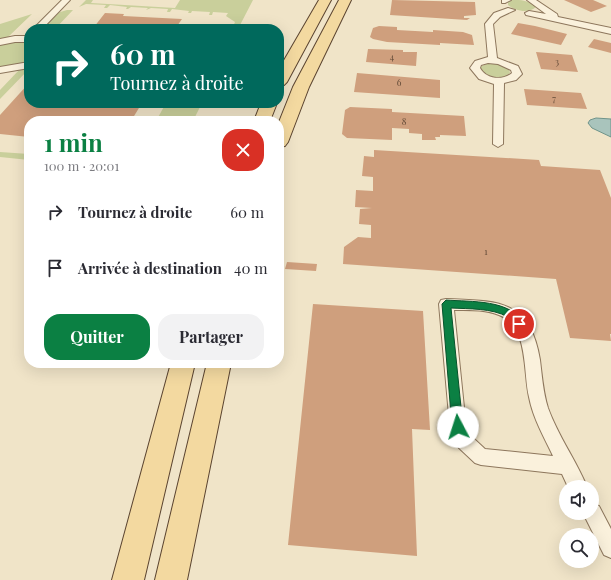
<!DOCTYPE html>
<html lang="fr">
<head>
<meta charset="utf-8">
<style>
	:root { --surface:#fff; --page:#f2f2f3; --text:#2b2b33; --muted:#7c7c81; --accent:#0b8043 }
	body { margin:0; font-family:"Playfair Display",serif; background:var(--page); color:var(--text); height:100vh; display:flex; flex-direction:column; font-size:15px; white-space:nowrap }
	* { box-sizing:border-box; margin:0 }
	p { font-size:13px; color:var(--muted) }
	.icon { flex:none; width:22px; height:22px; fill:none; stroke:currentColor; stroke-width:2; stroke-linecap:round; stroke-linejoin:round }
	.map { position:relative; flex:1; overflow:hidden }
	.sheet { position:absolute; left:24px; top:116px; width:260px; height:252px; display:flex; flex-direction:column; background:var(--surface); border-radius:16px; box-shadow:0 4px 16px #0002 }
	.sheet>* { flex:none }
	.banner { position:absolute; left:24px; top:24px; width:260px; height:84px; border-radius:16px; box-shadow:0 4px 16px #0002; background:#00695c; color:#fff; overflow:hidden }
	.controls { position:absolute; left:559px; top:480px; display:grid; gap:8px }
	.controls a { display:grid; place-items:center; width:40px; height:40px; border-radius:50%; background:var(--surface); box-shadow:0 4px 16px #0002; font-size:20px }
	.pin { position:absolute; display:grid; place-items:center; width:34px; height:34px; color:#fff; margin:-17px; border:2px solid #fff; border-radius:50%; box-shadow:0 1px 4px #0007 }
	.me { position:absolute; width:44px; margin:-22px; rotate:355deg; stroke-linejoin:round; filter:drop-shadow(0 0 3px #0008) }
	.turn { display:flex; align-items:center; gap:14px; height:84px; padding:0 20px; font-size:18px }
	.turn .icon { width:52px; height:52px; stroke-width:2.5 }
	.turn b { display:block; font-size:28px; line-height:34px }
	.round { display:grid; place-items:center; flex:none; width:42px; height:42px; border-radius:16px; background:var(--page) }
	.headline { display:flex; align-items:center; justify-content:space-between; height:68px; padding:0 20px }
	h1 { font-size:24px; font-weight:700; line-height:30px; color:var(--accent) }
	.action { display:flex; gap:8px; margin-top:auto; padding:8px 20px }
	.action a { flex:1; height:46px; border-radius:16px; background:var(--accent); color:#fff; font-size:16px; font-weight:700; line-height:46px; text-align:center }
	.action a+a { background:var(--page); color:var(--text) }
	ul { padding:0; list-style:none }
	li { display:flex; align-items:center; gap:12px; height:56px; padding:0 20px }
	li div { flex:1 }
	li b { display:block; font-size:15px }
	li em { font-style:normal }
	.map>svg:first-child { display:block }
	.green { fill:#c9cf9b }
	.water { fill:#a9c4bc; stroke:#6f938a }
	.building { fill:#cf9f7d }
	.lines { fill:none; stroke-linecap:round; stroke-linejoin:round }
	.street-casing { stroke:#8d765c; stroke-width:2 }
	.primary-casing { stroke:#5b4430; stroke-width:2 }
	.street { fill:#faf1dc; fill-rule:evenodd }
	.primary { fill:#f3d9a0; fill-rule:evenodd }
	.route { fill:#0b8043; stroke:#07532c }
	.labels { text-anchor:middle; stroke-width:4; stroke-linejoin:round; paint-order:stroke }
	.number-label { font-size:9px; fill:#624a37 }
</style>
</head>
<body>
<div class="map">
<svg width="611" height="580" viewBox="0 0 611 580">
	<rect width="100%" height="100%" fill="#f0e4c8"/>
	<path class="green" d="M86,0h7l-2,3 84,5 5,-8h73l-15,29h-6l3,-7 -9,-6 2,-3 -15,-1 -1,3h-3l1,-3 -18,-1 -1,2h-3l1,-2 -17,-2 -2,3h-3l1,-3 -17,-1 -5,2 2,-2 -17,-1 -3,2h-2l1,-2 -17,-2 -3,3h-3l2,-3 -20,-1 -7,3z
		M512,0c9,0 17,0 24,7 -7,7 -21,4 -28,-2v-3z
		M67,10h6l-18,19h-13l15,-16z
		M32,14l-25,24 -7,1v-15z
		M14,41l15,1v20l-29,5v-22z
		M489,63l9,1 11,5 1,4c-9,8 -22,4 -30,-3v-3z
		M29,67v2l-29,30v-9l19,-20z
		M166,103h36l-9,18h-37z
		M0,152l29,2v6l-29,-3z"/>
	<path class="water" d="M596,118l15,1v18l-19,-9 -4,-5 2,-3z"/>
	<path class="building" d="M392,0l83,2 1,13 -12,1v2h6l-3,2 -77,-5z
		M564,0h29l14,6 -16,6z
		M105,13l19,1 -1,2 59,3 -7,10h-64l1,-1 -18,-1z
		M518,23l17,3 32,8 -6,11 -50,-11z
		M379,26l18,1v3l36,2v-2l30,2 9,3 2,10 -34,-2v2l-53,-3 -14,-3 -3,-2 3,-9z
		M594,39l17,4v10l-23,-6z
		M368,49l35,1v2h14l-1,14 -50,-4z
		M536,52l36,3 6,17 -37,-3z
		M357,73l83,7v18l-86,-6z
		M29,83v20h113l-11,18h-102v16l-29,-3v-19z
		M524,89l57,4 6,16 -60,-4z
		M350,107l42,2v3l72,4 2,20 -26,-1v2h-5l1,3h-14v-6l-13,-1v-4l-17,-1v12l-45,-2 -5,-4 3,-24z
		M374,150l165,10 2,6 59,4 11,28v136h-1l1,7 -41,-3 -14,-59 -213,-15 1,-17 14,-10 13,1v-13l-12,-1 1,-15 12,-1 -17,-1 1,-17 17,1v-14l-11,-1 2,-20 10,1z
		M287,262l30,2 -1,7 -31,-2z
		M313,304l110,7 7,119 -18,-1 5,127 -129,-11z"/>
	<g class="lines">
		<g class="street-casing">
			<path id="street" d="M62,0h8l-28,29h-9z
				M502,0h9l-6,3h-3z
				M527,0h9l21,14 1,3 53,11v6l-85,-19 -1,-2 4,-2 17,3z
				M508,8l7,2 -15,7 -7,7 4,34 21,8 4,8 -6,6 -12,3 -1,61 -5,3 -5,-3 1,-60 -15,-5 -9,-11 5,-7 13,-4 -3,-33 9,-11zM488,63l10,1 13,6 1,3c-10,8 -26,6 -32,-5l1,-3z
				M15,36h14v6h-14l-15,3v-6z
				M29,62v6l-29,5v-6z
				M446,299c52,2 84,0 94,61 2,16 3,32 8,48 10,28 28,52 39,79h-19l-6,-13 -81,-9 -6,-2 -16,-15 -9,-21 -11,-123 2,-4zM454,310c14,0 31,-1 45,5 30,11 24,57 30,82 4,21 15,40 24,59l-68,-7 -14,-13 -5,-9z
				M592,504l7,2 12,23v29l-7,-3 -21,-42h9z"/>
		</g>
		<g class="primary-casing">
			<path id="primary" d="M319,0h12l-44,82 -3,3 -5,2v-18z
				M339,0h12l-42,87 -21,55 -3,4 -6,1v-25l14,-35z
				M261,103h16l-7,18h-16z
				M171,363h24l-51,217h-32z
				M207,363h24l-44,217h-32z"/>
		</g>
		<use href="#street" class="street"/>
		<use href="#primary" class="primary"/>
	</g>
	<path class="route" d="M446,300c25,2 65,-1 78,24l-5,3c-5,-1 -7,-7 -11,-10 -16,-9 -39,-8 -57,-9l12,119 -1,3 -4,2 -4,-2 -2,-3 -10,-123z"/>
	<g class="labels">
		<g class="number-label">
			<text x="392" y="60">4</text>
			<text x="557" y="65">3</text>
			<text x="399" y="86">6</text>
			<text x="554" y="102">7</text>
			<text x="404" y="125">8</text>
			<text x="486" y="255">1</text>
		</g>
	</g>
</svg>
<div class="controls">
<a><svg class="icon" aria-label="sound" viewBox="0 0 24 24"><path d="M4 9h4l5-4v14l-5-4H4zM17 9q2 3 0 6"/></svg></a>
<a><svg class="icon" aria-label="search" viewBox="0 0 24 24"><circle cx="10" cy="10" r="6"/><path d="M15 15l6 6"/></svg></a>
</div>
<div class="pin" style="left:519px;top:324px;background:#d93025"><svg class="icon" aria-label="arrive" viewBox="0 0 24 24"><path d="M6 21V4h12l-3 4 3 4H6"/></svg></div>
<svg class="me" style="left:458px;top:427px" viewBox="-20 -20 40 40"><circle r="19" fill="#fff"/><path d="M0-13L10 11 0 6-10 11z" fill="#0b8043"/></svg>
<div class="banner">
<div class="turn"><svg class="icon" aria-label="right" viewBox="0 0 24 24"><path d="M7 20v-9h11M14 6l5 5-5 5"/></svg><div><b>60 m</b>Tournez à droite</div></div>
</div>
<section class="sheet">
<div class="headline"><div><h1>1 min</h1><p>100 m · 20:01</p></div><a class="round" style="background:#d93025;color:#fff"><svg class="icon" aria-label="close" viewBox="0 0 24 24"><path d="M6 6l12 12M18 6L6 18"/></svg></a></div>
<ul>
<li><svg class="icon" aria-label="right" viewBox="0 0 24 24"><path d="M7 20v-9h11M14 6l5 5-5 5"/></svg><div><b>Tournez à droite</b></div><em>60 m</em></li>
<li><svg class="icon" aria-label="arrive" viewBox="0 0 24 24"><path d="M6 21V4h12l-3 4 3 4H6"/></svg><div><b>Arrivée à destination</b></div><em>40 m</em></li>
</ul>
<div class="action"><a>Quitter</a><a>Partager</a></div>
</section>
</div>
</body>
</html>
